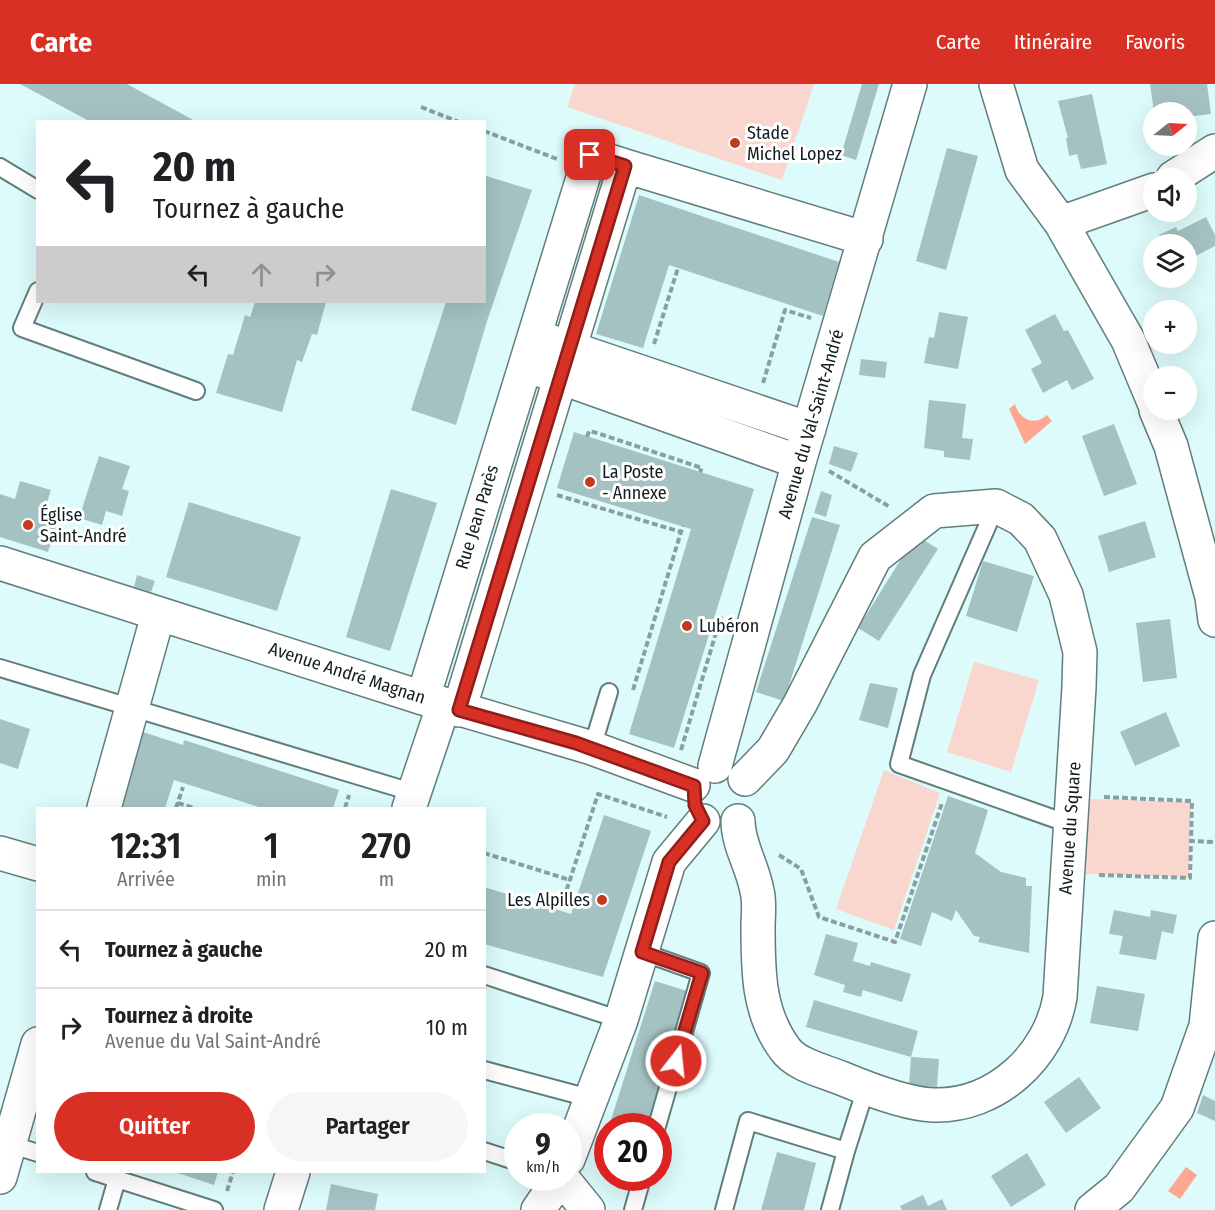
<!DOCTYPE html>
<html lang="fr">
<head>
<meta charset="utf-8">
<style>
	:root { --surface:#fff; --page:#f6f6f6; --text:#202124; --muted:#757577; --line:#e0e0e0; --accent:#d93025 }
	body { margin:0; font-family:"Fira Sans Condensed",sans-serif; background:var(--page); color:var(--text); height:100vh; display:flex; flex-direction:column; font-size:22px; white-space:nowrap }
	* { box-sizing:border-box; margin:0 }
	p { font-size:20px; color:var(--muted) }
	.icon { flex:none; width:33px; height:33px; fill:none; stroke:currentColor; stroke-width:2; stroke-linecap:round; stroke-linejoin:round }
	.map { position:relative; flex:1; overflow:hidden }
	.drawer { position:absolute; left:36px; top:723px; width:450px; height:366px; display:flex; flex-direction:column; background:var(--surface); border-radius:0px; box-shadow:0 6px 24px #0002 }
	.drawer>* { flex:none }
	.hud { position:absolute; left:36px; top:36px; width:450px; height:183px; border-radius:0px; box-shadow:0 6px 24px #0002; background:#fff; color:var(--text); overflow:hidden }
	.needle { width:39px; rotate:72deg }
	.buttons { position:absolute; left:1143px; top:18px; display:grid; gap:12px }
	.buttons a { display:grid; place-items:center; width:54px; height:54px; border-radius:50%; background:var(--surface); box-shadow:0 6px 24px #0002; font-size:30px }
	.speed { position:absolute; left:504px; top:1029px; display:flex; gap:12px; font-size:30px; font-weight:700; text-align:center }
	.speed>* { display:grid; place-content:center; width:78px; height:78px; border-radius:50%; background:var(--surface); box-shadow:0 6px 24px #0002; line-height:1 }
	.speed small { font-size:15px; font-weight:400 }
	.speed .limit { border:9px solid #d22; background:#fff; color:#111 }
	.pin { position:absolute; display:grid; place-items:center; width:51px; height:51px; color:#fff; margin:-26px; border-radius:12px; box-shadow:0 3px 9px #0006 }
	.me { position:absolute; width:66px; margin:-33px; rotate:16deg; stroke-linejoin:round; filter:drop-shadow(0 0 4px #0008) }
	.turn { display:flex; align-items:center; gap:21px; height:126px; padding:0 18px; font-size:27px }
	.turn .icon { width:78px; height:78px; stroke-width:2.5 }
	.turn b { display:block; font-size:42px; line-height:51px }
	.lanes { display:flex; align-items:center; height:57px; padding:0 18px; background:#0003; justify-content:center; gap:30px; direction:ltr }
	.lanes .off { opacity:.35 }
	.eta { display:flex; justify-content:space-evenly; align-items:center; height:102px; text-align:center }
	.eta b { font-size:36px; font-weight:600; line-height:42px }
	.primary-button { display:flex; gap:12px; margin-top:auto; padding:12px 18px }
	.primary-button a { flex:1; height:69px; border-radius:36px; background:var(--accent); color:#fff; font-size:24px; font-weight:600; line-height:69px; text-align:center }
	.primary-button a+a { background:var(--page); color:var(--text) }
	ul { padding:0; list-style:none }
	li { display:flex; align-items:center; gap:18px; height:78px; padding:0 18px; border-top:2px solid var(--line) }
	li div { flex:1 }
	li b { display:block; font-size:22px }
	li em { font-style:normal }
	header { display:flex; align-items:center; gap:36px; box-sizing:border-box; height:84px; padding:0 30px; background:var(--accent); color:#fff }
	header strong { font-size:28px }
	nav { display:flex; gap:33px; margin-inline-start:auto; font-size:21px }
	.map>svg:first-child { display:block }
	.green { fill:#f9d7cf }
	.water { fill:#ffa693 }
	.building { fill:#a5c2c2 }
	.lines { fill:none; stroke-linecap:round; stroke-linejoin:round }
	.service-casing { stroke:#627d7d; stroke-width:20 }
	.minor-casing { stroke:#627d7d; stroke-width:36 }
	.path { stroke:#8aa0a0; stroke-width:4; stroke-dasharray:6 3; stroke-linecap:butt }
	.service { stroke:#fff; stroke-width:16 }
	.minor { stroke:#fff; stroke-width:33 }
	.route-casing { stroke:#8d1f18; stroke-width:15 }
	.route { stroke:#d93025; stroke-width:10 }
	.poi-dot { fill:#c4391f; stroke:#fff; stroke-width:2 }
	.labels { text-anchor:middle; stroke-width:6; stroke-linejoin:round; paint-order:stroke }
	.poi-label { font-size:18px; fill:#131e1e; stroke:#fff; text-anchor:start }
	.street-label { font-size:18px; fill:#131e1e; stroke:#fff }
</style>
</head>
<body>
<header>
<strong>Carte</strong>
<nav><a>Carte</a><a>Itinéraire</a><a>Favoris</a></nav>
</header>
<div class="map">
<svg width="1215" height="1126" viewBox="0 0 1215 1126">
	<rect width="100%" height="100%" fill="#ddfbfb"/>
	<path class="green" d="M575,0h239l-32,96 -215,-73z
		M974,578l65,18 -28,92 -64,-20z
		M884,686l56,23 -46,137 -58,-21z
		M1088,715l103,3 -2,75 -103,-3z"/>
	<path class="water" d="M1015,320c4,15 19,23 32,11l5,6 -27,23 -16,-35z
		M1186,1083l11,8 -17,24 -12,-8z"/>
	<path class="building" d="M20,0h107l70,38h-106z
		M862,0h17l-23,76 -15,-5z
		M1150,0h57l4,30 -25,3 -1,-5h-31z
		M1092,10l15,70 -26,5 -4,-15 -8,2 -3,-18h2l-10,-37z
		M947,64l31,8 -32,114 -30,-9z
		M486,92l46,14 -44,128 -32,107 -45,-15 35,-108h38z
		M639,111l200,67 -16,54 -154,-51 -26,83 -47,-14z
		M1206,133l9,18v11l-29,15v-17h-22l-5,-9 17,-8 2,4z
		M255,218h71l-9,33 -5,-1 -10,28 -5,-2 -15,52 -66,-19 12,-39 5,1 12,-40 5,2z
		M939,228l29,5 -10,52 -34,-6 5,-26 5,1z
		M1055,230l9,17 4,-1 26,49 -22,11 -5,-10 -24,13 -12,-24 11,-6 -17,-33z
		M861,275l26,3 -2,16 -26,-3z
		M929,316l37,4 -4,34 11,1 -3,21 -26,-3v-6l-20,-3z
		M1114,340l23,60 -33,12 -22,-60z
		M574,348l180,57 -80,259 -45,-14 62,-205 -134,-41z
		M834,362l24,7 -7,19 -22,-8z
		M99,372l31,10 -8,23 7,2 -7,25 -16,-5 -4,14 -23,-7z
		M20,397l31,9 -6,19 15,5 -12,38 -48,-15v-43l15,5z
		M391,405l46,14 -47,148 -44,-14z
		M821,407l11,4 -6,22 -12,-4z
		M189,418l112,35 -24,74 -111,-34z
		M812,433l28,8 -56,176 -28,-9z
		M1145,437l11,36 -47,15 -11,-36z
		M916,451l22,14 -59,92 -21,-13z
		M983,477l51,15 -17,56 -51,-16z
		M137,491l18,6 -4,11 -17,-5z
		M1170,535l7,59 -34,4 -7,-59z
		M870,599l28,5 -10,40 -29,-8z
		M1166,628l14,34 -45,20 -15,-34z
		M0,635l30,10 -12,40 -18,-6z
		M143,648l40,13 1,-5 155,50 -6,18h-71l-88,-28 -9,28h-46z
		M948,712l40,14 -13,43 26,19 25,6v8h6l-3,67 -51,-11 2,-5 -6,-1 -18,-26 -4,11 -20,-9 -11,34 -21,-7z
		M604,731l47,16 -48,146 -119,-33v-57l87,27z
		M1114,826l36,7 1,-7 26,5 -4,19 -11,-3 -6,29 -37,-6 4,-18 -14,-2z
		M826,850l32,9 -5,18 17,5 1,-4 40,12 -9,28 -39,-12 -2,7 -18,-5 2,-7 -31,-10z
		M655,897l38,12 -43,133h-41z
		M1097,902l48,8 -7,37 -48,-8z
		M814,916l104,31 -7,26 -105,-30z
		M911,973l28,2 -2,28 -28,-1z
		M1079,993l22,31 -35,25 -22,-31z
		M1203,1011l12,6v20l-18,-8z
		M607,1050h1v29l-9,-3z
		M777,1068l39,11 -12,47h-43z
		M1027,1069l19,32 -35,22 -20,-31z
		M175,1088h43l-4,13z
		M331,1100l47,10 -3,16h-49z
		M923,1111l5,11 14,-7 5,11h-45l-2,-4z"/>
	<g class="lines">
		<g class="service-casing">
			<path id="service" d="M0,83l38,23
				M38,207l-16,37 174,63
				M996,422l-74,169 -23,89 170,60
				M0,584l415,125
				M592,664l17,-56
				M642,868l59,21 -44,153
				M484,891l137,45
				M484,986l109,29
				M9,1060l29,9
				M484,1067l34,11
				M846,1067l20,-63
				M95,1088l119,38
				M108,1126l9,-31
				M633,1126l9,-32
				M724,1126l24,-89 98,30 -16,59"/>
		</g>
		<g class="minor-casing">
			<path id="minor" d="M996,0l26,86 39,53 93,-33
				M625,82l241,73
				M1173,94l42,-27
				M1061,139l67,117 26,62
				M549,257l260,88
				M540,286l259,92
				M1156,326l15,36 41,151 3,23
				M0,479l423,135 169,50 101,37
				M423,614l167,-543 35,11 -166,544
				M715,682l84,-304 111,-378
				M104,724l54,-193
				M409,724l35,-104
				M738,737c0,24 15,46 19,70 3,11 1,25 1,36 0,43 0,86 27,122 11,16 39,22 56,29 24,10 66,26 92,27 63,2 117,-49 127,-108l19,-310 1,-35 -14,-57 -26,-56 -19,-20 -25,-13 -62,5 -59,46 -75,147 -27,46 -28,29
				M0,769l38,11
				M568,1075l53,-139 48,-158 34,-41
				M0,1093l38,-133
				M562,1094l26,32
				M281,1126l12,-38
				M538,1126l22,-32
				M1092,1126l27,-22 58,-80 29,-82 9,-88"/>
		</g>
		<path class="path" d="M421,23l38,15
			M484,47l73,28
			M654,260l24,-76
			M763,299l22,-73 26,8
			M587,353l2,-6 8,2 105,35 -2,4
			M829,387l61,36
			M557,411l124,37 2,-6
			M633,606l48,-158
			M681,666l40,-134
			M1104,713l88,4 -1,40 24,1
			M178,719l16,5
			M176,724l7,-21
			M345,724l4,-13
			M484,769l86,27
			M779,771l22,14 18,48 76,25 47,-139
			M1099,791l91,3 1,-37
			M561,823l37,-113 69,23
			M227,1107l6,-19"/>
		<use href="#service" class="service"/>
		<use href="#minor" class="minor"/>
	</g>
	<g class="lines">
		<g class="route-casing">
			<path id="route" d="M590,71l35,11 -166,544 117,33 118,43 1,19 8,16 -34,41 -27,90 60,21 -26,88"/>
		</g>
		<use href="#route" class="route"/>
	</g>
	<g class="poi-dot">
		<circle cx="735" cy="59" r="6"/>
		<circle cx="590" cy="398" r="6"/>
		<circle cx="28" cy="441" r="6"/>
		<circle cx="687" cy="542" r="6"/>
		<circle cx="602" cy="816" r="6"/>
	</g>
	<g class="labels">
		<g class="poi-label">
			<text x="747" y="55">Stade<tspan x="747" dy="21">Michel Lopez</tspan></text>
			<text x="602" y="394">La Poste<tspan x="602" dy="21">- Annexe</tspan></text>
			<text x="40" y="437">Église<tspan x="40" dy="21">Saint-André</tspan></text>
			<text x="699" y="548">Lubéron</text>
			<text x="590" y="822" text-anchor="end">Les Alpilles</text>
		</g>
		<g class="street-label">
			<text transform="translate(811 340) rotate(-74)" y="6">Avenue du Val-Saint-André</text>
			<text transform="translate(477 433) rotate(-73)" y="6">Rue Jean Parès</text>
			<text transform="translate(347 589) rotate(18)" y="6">Avenue André Magnan</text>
			<text transform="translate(1070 744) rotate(-86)" y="6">Avenue du Square</text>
		</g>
	</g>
</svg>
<div class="buttons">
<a><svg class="needle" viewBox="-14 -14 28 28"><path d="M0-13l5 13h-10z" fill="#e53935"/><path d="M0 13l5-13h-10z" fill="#757577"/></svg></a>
<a><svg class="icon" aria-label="sound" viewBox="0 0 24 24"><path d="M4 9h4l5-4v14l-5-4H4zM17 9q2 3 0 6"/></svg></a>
<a><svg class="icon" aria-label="layers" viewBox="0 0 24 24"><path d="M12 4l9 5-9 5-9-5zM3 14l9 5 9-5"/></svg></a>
<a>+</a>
<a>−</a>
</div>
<div class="speed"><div>9<small>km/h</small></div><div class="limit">20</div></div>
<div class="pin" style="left:590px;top:71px;background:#d93025"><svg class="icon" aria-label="arrive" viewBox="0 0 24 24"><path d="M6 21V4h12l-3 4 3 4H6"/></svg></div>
<svg class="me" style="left:676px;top:977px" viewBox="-20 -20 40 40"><circle r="17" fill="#d93025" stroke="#fff" stroke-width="3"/><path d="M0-11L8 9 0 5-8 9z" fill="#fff"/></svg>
<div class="hud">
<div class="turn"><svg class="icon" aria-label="left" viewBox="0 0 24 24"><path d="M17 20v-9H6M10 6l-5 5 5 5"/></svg><div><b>20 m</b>Tournez à gauche</div></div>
<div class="lanes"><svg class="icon" aria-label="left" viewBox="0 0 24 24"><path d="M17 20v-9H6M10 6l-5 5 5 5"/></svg><svg class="icon off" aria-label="ahead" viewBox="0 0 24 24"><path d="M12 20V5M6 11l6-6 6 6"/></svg><svg class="icon off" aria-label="right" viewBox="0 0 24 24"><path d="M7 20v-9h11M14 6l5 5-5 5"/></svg></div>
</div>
<section class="drawer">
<div class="eta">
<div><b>12:31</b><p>Arrivée</p></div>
<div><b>1</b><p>min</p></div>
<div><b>270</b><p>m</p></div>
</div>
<ul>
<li><svg class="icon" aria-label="left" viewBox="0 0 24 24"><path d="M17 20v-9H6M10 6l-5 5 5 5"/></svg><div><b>Tournez à gauche</b></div><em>20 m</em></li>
<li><svg class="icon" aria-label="right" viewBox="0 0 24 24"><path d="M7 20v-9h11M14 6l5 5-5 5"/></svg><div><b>Tournez à droite</b><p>Avenue du Val Saint-André</p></div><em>10 m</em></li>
</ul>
<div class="primary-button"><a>Quitter</a><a>Partager</a></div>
</section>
</div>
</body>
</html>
